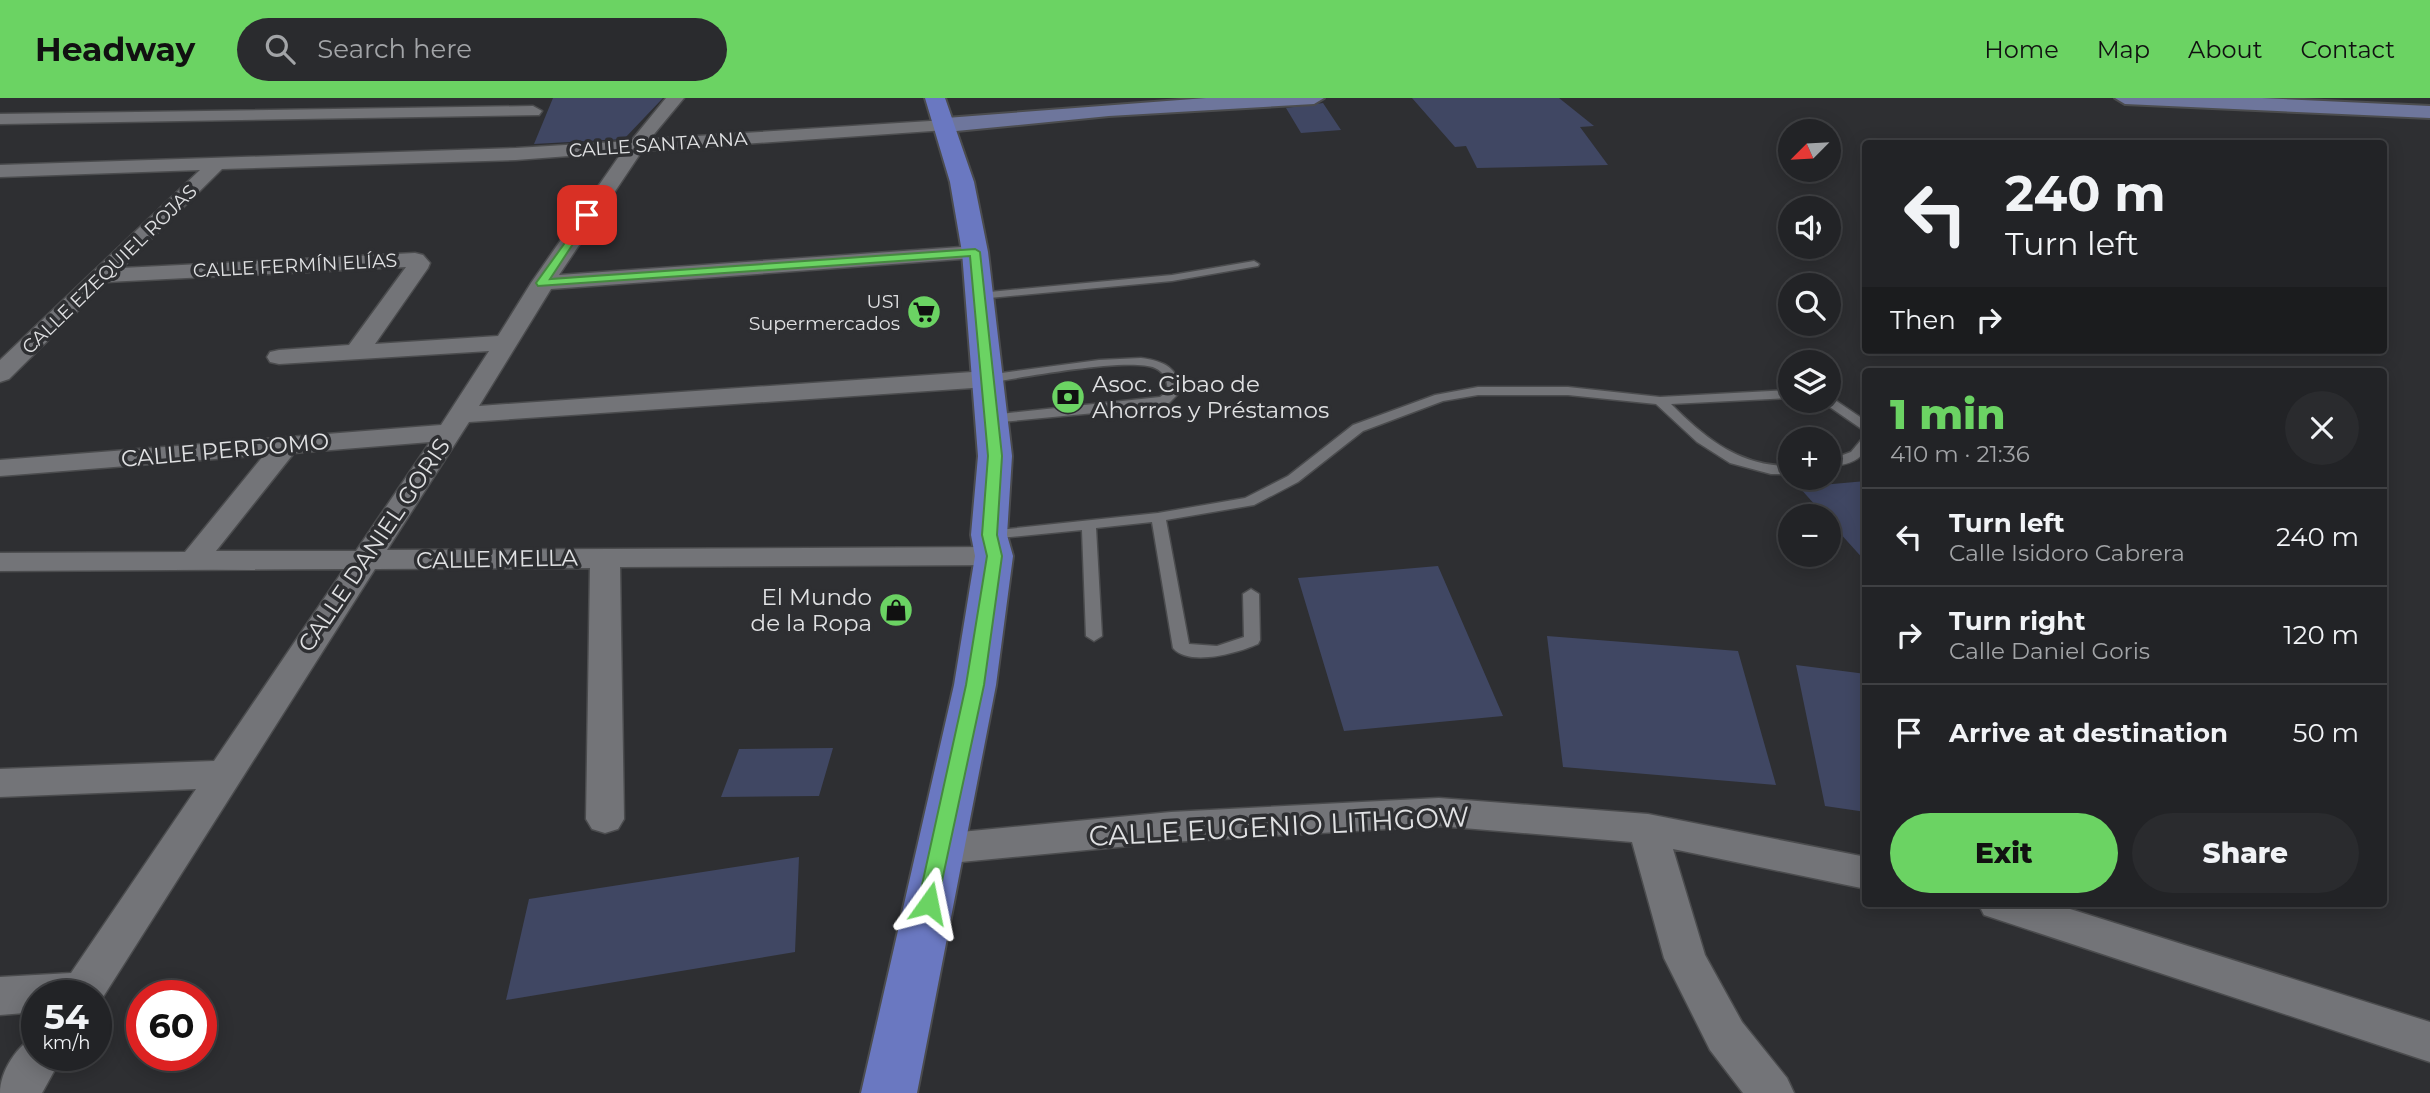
<!DOCTYPE html>
<html lang="en">
<head>
<meta charset="utf-8">
<style>
	:root { --surface:#222326; --page:#2a2b2e; --text:#f1f3f6; --muted:#a2a4a7; --line:#3f4043; --accent:#6bd363 }
	body { margin:0; font-family:Montserrat,sans-serif; background:var(--page); color:var(--text); height:100vh; display:flex; flex-direction:column; font-size:26px; white-space:nowrap }
	* { box-sizing:border-box; margin:0 }
	p { font-size:23px; color:var(--muted) }
	.icon { flex:none; width:38px; height:38px; fill:none; stroke:currentColor; stroke-width:2; stroke-linecap:round; stroke-linejoin:round }
	.map { position:relative; flex:1; overflow:hidden }
	.panel { position:absolute; left:1862px; top:270px; width:525px; height:539px; display:flex; flex-direction:column; background:var(--surface); border-radius:7px; box-shadow:0 4px 18px #0003,0 0 0 2px var(--line) }
	.panel>* { flex:none }
	.banner { position:absolute; left:1862px; top:42px; width:525px; height:214px; border-radius:7px; box-shadow:0 4px 18px #0003,0 0 0 2px var(--line); background:#222326; color:var(--text); overflow:hidden }
	.needle { width:46px; rotate:246deg }
	.tools { position:absolute; left:1778px; top:21px; display:grid; gap:14px }
	.tools a { display:grid; place-items:center; width:63px; height:63px; border-radius:50%; background:var(--surface); box-shadow:0 4px 18px #0003,0 0 0 2px var(--line); font-size:35px }
	.speed { position:absolute; left:21px; top:882px; display:flex; gap:14px; font-size:35px; font-weight:700; text-align:center }
	.speed>* { display:grid; place-content:center; width:91px; height:91px; border-radius:50%; background:var(--surface); box-shadow:0 4px 18px #0003,0 0 0 2px var(--line); line-height:1 }
	.speed small { font-size:18px; font-weight:400 }
	.speed .limit { border:10px solid #d22; background:#fff; color:#111 }
	.pin { position:absolute; display:grid; place-items:center; width:60px; height:60px; color:#fff; margin:-30px; border-radius:14px; box-shadow:0 4px 10px #0006 }
	.me { position:absolute; width:77px; margin:-38px; rotate:12deg; stroke-linejoin:round; filter:drop-shadow(0 0 5px #0008) }
	.turn { display:flex; align-items:center; gap:24px; height:147px; padding:0 28px; font-size:32px }
	.turn .icon { width:91px; height:91px; stroke-width:2.5 }
	.turn b { display:block; font-size:49px; line-height:60px }
	.then { display:flex; align-items:center; height:66px; padding:0 28px; background:#0003; gap:14px; font-size:26px }
	.round { display:grid; place-items:center; flex:none; width:74px; height:74px; border-radius:37px; background:var(--page) }
	.summary { display:flex; align-items:center; justify-content:space-between; height:119px; padding:0 28px }
	h1 { font-size:42px; font-weight:800; line-height:52px; color:var(--accent) }
	.action { display:flex; gap:14px; margin-top:auto; padding:14px 28px }
	.action a { flex:1; height:80px; border-radius:42px; background:var(--accent); color:#111; font-size:28px; font-weight:800; line-height:80px; text-align:center }
	.action a+a { background:var(--page); color:var(--text) }
	ul { padding:0; list-style:none }
	li { display:flex; align-items:center; gap:21px; height:98px; padding:0 28px; border-top:2px solid var(--line) }
	li div { flex:1 }
	li b { display:block; font-size:26px }
	li em { font-style:normal }
	header { display:flex; align-items:center; gap:42px; box-sizing:border-box; height:98px; padding:0 35px; background:var(--accent); color:#111 }
	header strong { font-size:33px }
	nav { display:flex; gap:38px; margin-inline-start:auto; font-size:24px }
	.search { width:490px; height:63px; background:var(--page); display:flex; align-items:center; gap:18px; box-sizing:border-box; padding:0 24px; border-radius:38px; color:var(--muted); font-size:26px }
	.map>svg:first-child { display:block }
	.building { fill:#404763 }
	.lines { fill:none; stroke-linecap:round; stroke-linejoin:round }
	.service-casing { stroke:#4b4c4e; stroke-width:3 }
	.minor-casing { stroke:#4b4c4e; stroke-width:3 }
	.secondary-casing { stroke:#4b4c4e; stroke-width:4 }
	.primary-casing { stroke:#4b4c4e; stroke-width:4 }
	.service { fill:#737478; fill-rule:evenodd }
	.minor { fill:#737478; fill-rule:evenodd }
	.secondary { fill:#6e769c; fill-rule:evenodd }
	.primary { fill:#6a78c1; fill-rule:evenodd }
	.route { fill:#6bd363; stroke:#468940; stroke-width:2 }
	.labels { text-anchor:middle; stroke-width:7; stroke-linejoin:round; paint-order:stroke }
	.far-street-label { font-size:19px; fill:#e0e1e3; stroke:#2e2f32 }
	.far-poi-label { font-size:19px; fill:#e0e1e3; stroke:#2e2f32; text-anchor:end }
	.poi-label { font-size:23px; fill:#e0e1e3; stroke:#2e2f32; text-anchor:start }
	.street-label { font-size:23px; fill:#e0e1e3; stroke:#2e2f32 }
	.near-street-label { font-size:28px; fill:#e0e1e3; stroke:#2e2f32 }
</style>
</head>
<body>
<header>
<strong>Headway</strong>
<div class="search"><svg class="icon" aria-label="search" viewBox="0 0 24 24"><circle cx="10" cy="10" r="6"/><path d="M15 15l6 6"/></svg>Search here</div>
<nav><a>Home</a><a>Map</a><a>About</a><a>Contact</a></nav>
</header>
<div class="map">
<svg width="2430" height="995" viewBox="0 0 2430 995">
	<rect width="100%" height="100%" fill="#2e2f32"/>
	<path class="building" d="M553,0h110l-39,41 -90,5z
		M1412,0h147l35,28 -14,1 28,38 -131,3 -11,-22 -11,1z
		M1323,5l18,27 -40,3 -15,-25z
		M1866,383v81l-37,-41v-5h-4l-26,-29z
		M1438,468l65,150 -159,15 -46,-153z
		M1547,538l191,15 38,134 -213,-18z
		M1796,567l70,9v138l-41,-6z
		M833,650l-14,48 -98,1 18,-48z
		M799,759l-4,95 -289,48 23,-101z"/>
	<g class="lines">
		<g class="service-casing">
			<path id="service" d="M1254,163l5,3 -1,2 -86,15 -193,18 -6,-3 6,-3 193,-18z
				M1141,260c22,3 38,9 39,34l-11,11 -22,5 -156,15 -7,-4 7,-4 169,-18 8,-6c-1,-10 -3,-19 -13,-23 -27,-11 -134,10 -168,15l-6,-4 6,-4 112,-15z
				M1478,289h90l92,10 130,-7v8l-119,6c35,35 68,62 119,62v8h-19l-41,-11 -33,-21 -41,-38 -88,-9h-90l-35,6 -80,30 -65,51 -44,23 -88,15 23,124 28,2 27,-9 -1,-43 8,-5 8,5 1,46 -2,4c-20,9 -69,23 -85,4l-21,-126 -56,6 6,108 -8,5 -8,-5 -4,-106 -93,9 -7,-4 7,-4 169,-18 87,-15 43,-22 65,-51 82,-30z
				M1829,298l37,25v11l-42,-29 -1,-2h6z
				M1866,341c0,23 -17,24 -37,29v-8l22,-8 10,-12z"/>
		</g>
		<g class="minor-casing">
			<path id="minor" d="M666,0h18l-34,41 296,-19 9,5 -9,5 -304,21 -83,124 416,-29 11,6 -11,6 -424,31 -72,117 508,-35 9,3 4,5 -4,5 -9,3 -518,35 -82,128 607,-3 11,2 4,7 -4,7 -11,2 -374,2 4,252 -6,10 -13,4 -13,-4 -6,-10 4,-251 -215,1 -279,439v-12h-59v16l-37,3v-38l71,-4 125,-184 -196,8v-28l214,-8 130,-192 -344,2v-18l185,-1 79,-97 -264,21v-16l441,-35 48,-74 -210,13 -9,-2 -3,-5 3,-5 9,-2 70,-5 57,-78 -299,15 -98,97 -9,3v-22l200,-190 -200,7v-12l516,-17 115,-7zM622,54l-91,131 -33,53 -123,8 53,-76 2,-5 -7,-8 -8,-2 -293,15 100,-99 294,-9zM430,344l-74,109h-140l78,-98z
				M533,8l9,5 -3,4 -539,9v-10z
				M1439,700l209,16 218,43v32l-193,-40 32,106 37,67 45,56 7,15h-51l-33,-43 -46,-92 -32,-116 -193,-16 -268,16 -231,22 -14,-4 -5,-11 5,-11 14,-4 231,-22z
				M1978,805h73l379,119v40l-446,-147z
				M37,938v19h26l-21,38h-42c0,-21 17,-49 37,-57z"/>
		</g>
		<g class="secondary-casing">
			<path id="secondary" d="M1206,0h118l-10,6 -205,12 -163,16 -11,-7 11,-7z
				M2115,0h147l168,8v12l-305,-14z"/>
		</g>
		<g class="primary-casing">
			<path id="primary" d="M925,0h20l29,84 14,70 24,204 -5,79 6,21 -17,129 -79,408h-56l93,-408 21,-129 -4,-21 7,-79 -16,-204 -12,-70z"/>
		</g>
		<use href="#service" class="service"/>
		<use href="#minor" class="minor"/>
		<use href="#secondary" class="secondary"/>
		<use href="#primary" class="primary"/>
	</g>
	<path class="route" d="M587,114l5,3 -42,64 425,-30 5,3 22,204 -5,79 5,21 -18,129 -48,224h-15l-3,-6 48,-218 21,-129 -5,-21 6,-79 -18,-200 -432,30 -2,-3z"/>
	<defs>
		<g id="supermarket-disc" transform="scale(1.75)"><circle r="9.5" fill="#6bd363" stroke="#2e2f32"/><path d="M-6-5.5h2.5l.6 2H6L4.5 2H-2.5L-4.4-4H-6ZM-1.5 3.2a1.3 1.3 0 1 0 .1 0ZM3 3.2a1.3 1.3 0 1 0 .1 0Z" fill="#111"/></g>
		<g id="bank-disc" transform="scale(1.75)"><circle r="9.5" fill="#6bd363" stroke="#2e2f32"/><path d="M-6-4H6V4H-6ZM0-2.3a2.3 2.3 0 1 0 0 4.6a2.3 2.3 0 1 0 0-4.6Z" fill="#111"/></g>
		<g id="shop-disc" transform="scale(1.75)"><circle r="9.5" fill="#6bd363" stroke="#2e2f32"/><path d="M-5-2.5h2.3a2.7 3.5 0 0 1 5.4 0H5L5.5 6h-11ZM-1.5-2.5h3a1.5 2.3 0 0 0-3 0Z" fill="#111"/></g>
	</defs>
	<g fill-rule="evenodd">
		<use href="#supermarket-disc" x="924" y="214"/>
		<use href="#bank-disc" x="1068" y="299"/>
		<use href="#shop-disc" x="896" y="512"/>
	</g>
	<g class="labels">
		<g class="far-street-label">
			<text transform="translate(658 46) rotate(-4)" y="7">CALLE SANTA ANA</text>
			<text transform="translate(295 167) rotate(-3)" y="7">CALLE FERMÍN ELÍAS</text>
			<text transform="translate(109 171) rotate(-44)" y="7">CALLE EZEQUIEL ROJAS</text>
		</g>
		<g class="far-poi-label">
			<text x="900" y="210">US1<tspan x="900" dy="22">Supermercados</tspan></text>
		</g>
		<g class="poi-label">
			<text x="1092" y="294">Asoc. Cibao de<tspan x="1092" dy="26">Ahorros y Préstamos</tspan></text>
			<text x="872" y="507" text-anchor="end">El Mundo<tspan x="872" dy="26">de la Ropa</tspan></text>
		</g>
		<g class="street-label">
			<text transform="translate(225 352) rotate(-5)" y="8">CALLE PERDOMO</text>
			<text transform="translate(374 447) rotate(-56)" y="8">CALLE DANIEL GORIS</text>
			<text transform="translate(497 461) rotate(-1)" y="8">CALLE MELLA</text>
		</g>
		<g class="near-street-label">
			<text transform="translate(1279 728) rotate(-3)" y="10">CALLE EUGENIO LITHGOW</text>
		</g>
	</g>
</svg>
<div class="tools">
<a><svg class="needle" viewBox="-14 -14 28 28"><path d="M0-13l5 13h-10z" fill="#e53935"/><path d="M0 13l5-13h-10z" fill="#a2a4a7"/></svg></a>
<a><svg class="icon" aria-label="sound" viewBox="0 0 24 24"><path d="M4 9h4l5-4v14l-5-4H4zM17 9q2 3 0 6"/></svg></a>
<a><svg class="icon" aria-label="search" viewBox="0 0 24 24"><circle cx="10" cy="10" r="6"/><path d="M15 15l6 6"/></svg></a>
<a><svg class="icon" aria-label="layers" viewBox="0 0 24 24"><path d="M12 4l9 5-9 5-9-5zM3 14l9 5 9-5"/></svg></a>
<a>+</a>
<a>−</a>
</div>
<div class="speed"><div>54<small>km/h</small></div><div class="limit">60</div></div>
<div class="pin" style="left:587px;top:117px;background:#d93025"><svg class="icon" aria-label="arrive" viewBox="0 0 24 24"><path d="M6 21V4h12l-3 4 3 4H6"/></svg></div>
<svg class="me" style="left:929px;top:805px" viewBox="-20 -20 40 40"><path d="M0-17L14 15 0 8-14 15z" fill="#6bd363" stroke="#fff" stroke-width="4"/></svg>
<div class="banner">
<div class="turn"><svg class="icon" aria-label="left" viewBox="0 0 24 24"><path d="M17 20v-9H6M10 6l-5 5 5 5"/></svg><div><b>240 m</b>Turn left</div></div>
<div class="then">Then<svg class="icon" aria-label="right" viewBox="0 0 24 24"><path d="M7 20v-9h11M14 6l5 5-5 5"/></svg></div>
</div>
<section class="panel">
<div class="summary"><div><h1>1 min</h1><p>410 m · 21:36</p></div><a class="round"><svg class="icon" aria-label="close" viewBox="0 0 24 24"><path d="M6 6l12 12M18 6L6 18"/></svg></a></div>
<ul>
<li><svg class="icon" aria-label="left" viewBox="0 0 24 24"><path d="M17 20v-9H6M10 6l-5 5 5 5"/></svg><div><b>Turn left</b><p>Calle Isidoro Cabrera</p></div><em>240 m</em></li>
<li><svg class="icon" aria-label="right" viewBox="0 0 24 24"><path d="M7 20v-9h11M14 6l5 5-5 5"/></svg><div><b>Turn right</b><p>Calle Daniel Goris</p></div><em>120 m</em></li>
<li><svg class="icon" aria-label="arrive" viewBox="0 0 24 24"><path d="M6 21V4h12l-3 4 3 4H6"/></svg><div><b>Arrive at destination</b></div><em>50 m</em></li>
</ul>
<div class="action"><a>Exit</a><a>Share</a></div>
</section>
</div>
</body>
</html>
